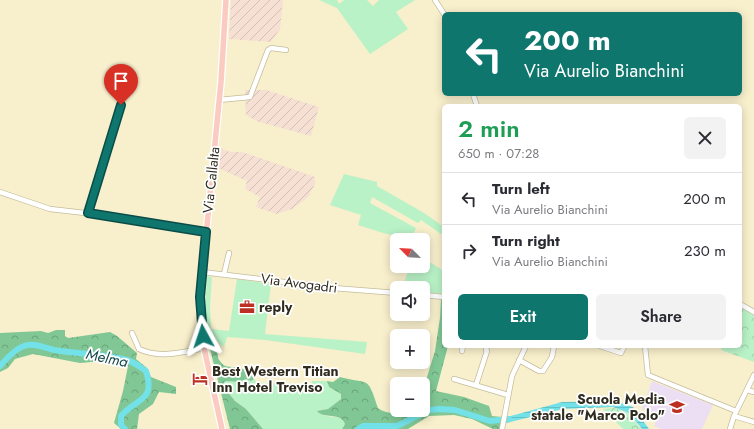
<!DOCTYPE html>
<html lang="en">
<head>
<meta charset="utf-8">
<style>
	:root { --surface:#fff; --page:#f2f2f3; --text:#2b2b33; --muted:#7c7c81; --line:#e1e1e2; --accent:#0f766e }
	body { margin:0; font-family:Jost,sans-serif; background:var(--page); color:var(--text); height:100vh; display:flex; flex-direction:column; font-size:15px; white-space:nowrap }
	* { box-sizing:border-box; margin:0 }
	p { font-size:13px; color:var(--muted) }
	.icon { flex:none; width:22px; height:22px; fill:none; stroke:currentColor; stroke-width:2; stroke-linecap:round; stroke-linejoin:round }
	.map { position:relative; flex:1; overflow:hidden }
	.details { position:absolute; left:442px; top:104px; width:300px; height:244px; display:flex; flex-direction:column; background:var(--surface); border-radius:6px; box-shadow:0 2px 10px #0003 }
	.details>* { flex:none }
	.banner { position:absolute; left:442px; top:12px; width:300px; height:84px; border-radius:6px; box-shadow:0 2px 10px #0003; background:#0f766e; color:#fff; overflow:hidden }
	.needle { width:26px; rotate:294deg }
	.fabs { position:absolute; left:390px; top:233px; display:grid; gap:8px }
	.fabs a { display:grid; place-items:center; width:40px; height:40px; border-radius:6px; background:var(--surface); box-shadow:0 2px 10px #0003; font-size:20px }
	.pin { position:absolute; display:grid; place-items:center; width:34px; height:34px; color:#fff; margin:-41px -17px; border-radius:50% 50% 50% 0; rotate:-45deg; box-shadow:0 0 4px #0007 }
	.pin .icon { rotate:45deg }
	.me { position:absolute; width:44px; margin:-22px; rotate:355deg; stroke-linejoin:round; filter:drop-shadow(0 0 3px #0008) }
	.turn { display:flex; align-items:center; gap:14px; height:84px; padding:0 16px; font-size:18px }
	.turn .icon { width:52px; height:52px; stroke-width:2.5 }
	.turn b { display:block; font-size:28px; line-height:34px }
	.round { display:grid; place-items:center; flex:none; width:42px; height:42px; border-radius:6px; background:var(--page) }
	.overview { display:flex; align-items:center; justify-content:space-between; height:68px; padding:0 16px }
	h1 { font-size:24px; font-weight:600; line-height:30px; color:#1e9e55 }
	.button { display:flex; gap:8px; margin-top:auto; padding:8px 16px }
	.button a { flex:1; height:46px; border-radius:6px; background:var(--accent); color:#fff; font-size:16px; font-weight:600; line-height:46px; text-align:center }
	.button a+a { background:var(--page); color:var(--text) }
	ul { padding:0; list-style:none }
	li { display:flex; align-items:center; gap:12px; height:52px; padding:0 16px; border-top:1px solid var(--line) }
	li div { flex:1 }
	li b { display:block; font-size:15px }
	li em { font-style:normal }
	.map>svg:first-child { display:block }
	.industrial { fill:url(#industrial-furrows) }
	.education { fill:#eddff3 }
	.green { fill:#b9f2c7 }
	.forest { fill:url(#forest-crowns) }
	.park { fill:url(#park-crowns) }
	.water { fill:url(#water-rules) }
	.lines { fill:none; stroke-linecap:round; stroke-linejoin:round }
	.river { stroke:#73e1e8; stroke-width:6 }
	.minor-casing { stroke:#c5bd9b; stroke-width:6 }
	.major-casing { stroke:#fff; stroke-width:8 }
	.minor { stroke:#fff; stroke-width:4.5 }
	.major { stroke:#fbcac0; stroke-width:5.5 }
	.route-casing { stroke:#0a4d48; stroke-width:10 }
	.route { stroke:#0f766e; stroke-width:7 }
	.labels { text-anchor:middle; stroke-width:3.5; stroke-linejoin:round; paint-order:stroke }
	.street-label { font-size:14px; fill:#2f2c1e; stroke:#fff }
	.poi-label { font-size:14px; font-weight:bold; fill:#2f2c1e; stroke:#fff; text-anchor:start }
	.water-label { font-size:15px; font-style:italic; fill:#14464a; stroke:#fff }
</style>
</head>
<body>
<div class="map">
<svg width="754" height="429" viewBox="0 0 754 429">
	<defs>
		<pattern id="industrial-furrows" width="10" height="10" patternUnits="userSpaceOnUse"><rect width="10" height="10" fill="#f6e0d3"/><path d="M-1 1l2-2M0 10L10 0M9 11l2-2" fill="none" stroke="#d3c0b5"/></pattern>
		<pattern id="forest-crowns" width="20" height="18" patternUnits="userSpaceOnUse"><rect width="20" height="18" fill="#81c795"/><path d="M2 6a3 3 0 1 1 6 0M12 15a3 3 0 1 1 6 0" fill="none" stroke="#6aa279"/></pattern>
		<pattern id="park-crowns" width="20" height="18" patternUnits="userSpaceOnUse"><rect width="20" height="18" fill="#b9f2c7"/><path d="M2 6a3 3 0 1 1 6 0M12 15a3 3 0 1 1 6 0" fill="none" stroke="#9fd0aa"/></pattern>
		<pattern id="water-rules" width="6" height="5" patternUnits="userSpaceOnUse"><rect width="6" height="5" fill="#73e1e8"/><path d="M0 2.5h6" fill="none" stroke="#64c1c7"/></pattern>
	</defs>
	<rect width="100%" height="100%" fill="#f8efcc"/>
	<path class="industrial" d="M231,0h52l-3,29 -9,13 -42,-3z
		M245,90h21l53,17 -8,29 -55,-15 -10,-6z
		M220,148l10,4h12l73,25v7l-7,13 -16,12 -15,5 -21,-7 4,-10 -15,-8 2,-8 -29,-13z"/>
	<path class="education" d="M652,381l61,24 -11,24h-41l-7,-3 4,-10 -16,-7z"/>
	<path class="green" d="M319,0h18l2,4 5,-4h23l6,6 6,-6h36l-19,12 12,17 -38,25 -33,-46z
		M344,174l33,8v4l47,27 20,14v4l-3,3 -20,-14 -3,3 -46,-26 -2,6 46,25 -5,11 -28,-6 -25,-8 3,-10 -31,-10z
		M423,258l21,13v23l-21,-2v-4h-21l8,-22h13z
		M207,276l5,1 -2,30 1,22 18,2 8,-52 34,5 -6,50 102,8 -2,12 -100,-14 -38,-3 -3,10 -11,-9 -1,8 -3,-1 -4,-34z
		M246,379l5,2 3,-2 3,4 54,1 1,-3h15l2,6 12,7v5l-13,10 -10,2c2,2 6,5 9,5 8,2 15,-1 18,8l-3,5h-79l-17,-20 -11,-8 -12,-15 2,-5 14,1z"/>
	<path class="forest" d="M441,299h3v47h4l-12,45 28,6 25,9 3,10 10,1 -2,12h-7l-21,-10 -18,-4 -25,1 -21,13h-66l3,-5c-4,-11 -18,-6 -26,-11l-2,-2 11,-2 13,-10v-5l-12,-7 -2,-6 6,1 7,-5c29,8 27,-3 38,31 13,10 30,2 45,2v-20l12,-39 5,-33z
		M56,330h9v6l3,2 42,-6 7,4 20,17 -1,6 11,9 4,9 25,10v7l-17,-2 -6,12 -14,10 -2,15h-16l-7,-6 9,-32 5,-25 -25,-5 -23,2 -47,-9 -18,5 -7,9 -8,4v-39l41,-2 7,2z
		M209,345l7,4c2,4 1,9 4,12 8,13 19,-3 34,18l-3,2 -5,-2 -7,3 -14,-1 -2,5 12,15 11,8 17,20h-33z"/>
	<path class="park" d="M740,307l14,8v47l-33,-12 1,-4h18z
		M614,408l14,5 13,16h-18l-20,-20z"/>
	<path class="water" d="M615,401l18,6 16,22h-7l-13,-16 -16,-6 -50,2 -57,14 1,-6 55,-15z"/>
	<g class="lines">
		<path class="river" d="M0,366c6,-7 15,-17 24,-20 9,-4 21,2 30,4 24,4 49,4 73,10 7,2 13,7 19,11 10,31 -10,27 -25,45v9l4,4
			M358,429l5,-3h34l32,-16 11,-1 15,1 35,11 19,-2"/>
		<g class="minor-casing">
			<path id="minor" d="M435,0l9,14
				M473,94l4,12
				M219,100l31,-3 18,-47 3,-2 15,2
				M0,192l50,17 79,9 77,14
				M88,213l33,-108
				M202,272l131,16 64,5
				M224,274l5,-21
				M423,295l21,2
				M740,304l14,8
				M132,333l7,16c21,10 44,3 65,-1
				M600,346l21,7 3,-6
				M645,346l3,29 88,36
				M462,351l1,-5
				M519,360l20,11h4l9,-14 2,-11
				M454,379l54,16
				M476,385l11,-34 -1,-1 1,-4
				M747,390l7,2
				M734,416l20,6
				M502,429l10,-53 14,-30
				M730,429l4,-13 20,-41"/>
		</g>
		<g class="major-casing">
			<path id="major" d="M222,429l-18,-81 -4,-51 21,-215 5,-82"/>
		</g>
		<use href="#minor" class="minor"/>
		<use href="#major" class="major"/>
	</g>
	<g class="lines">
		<g class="route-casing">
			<path id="route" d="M121,105l-33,108 118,19 -6,65 3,39"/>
		</g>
		<use href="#route" class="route"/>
	</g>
	<defs>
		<g id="office-bare" transform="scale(1.2)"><path d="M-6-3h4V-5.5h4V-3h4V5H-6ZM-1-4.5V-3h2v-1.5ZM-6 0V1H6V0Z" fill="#bd2f23" stroke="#fff" stroke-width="2.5" paint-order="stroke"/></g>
		<g id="hotel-bare" transform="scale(1.2)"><path d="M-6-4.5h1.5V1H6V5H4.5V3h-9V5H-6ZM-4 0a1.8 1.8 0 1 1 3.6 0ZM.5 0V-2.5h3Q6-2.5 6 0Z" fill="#bd2f23" stroke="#fff" stroke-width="2.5" paint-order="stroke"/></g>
		<g id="school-bare" transform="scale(1.2)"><path d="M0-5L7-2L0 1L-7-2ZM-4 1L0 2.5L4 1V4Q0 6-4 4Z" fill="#bd2f23" stroke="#fff" stroke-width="2.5" paint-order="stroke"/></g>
	</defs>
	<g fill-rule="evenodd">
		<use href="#office-bare" x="247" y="307"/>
		<use href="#hotel-bare" x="200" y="379"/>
		<use href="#school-bare" x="677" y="407"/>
	</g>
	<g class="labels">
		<g class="street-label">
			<text transform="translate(211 180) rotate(-84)" y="5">Via Callalta</text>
			<text transform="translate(299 283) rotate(7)" y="5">Via Avogadri</text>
		</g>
		<g class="poi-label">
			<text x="259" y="312">reply</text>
			<text x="212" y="376">Best Western Titian<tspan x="212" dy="16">Inn Hotel Treviso</tspan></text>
			<text x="665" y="404" text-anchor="end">Scuola Media<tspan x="665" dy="16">statale "Marco Polo"</tspan></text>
		</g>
		<g class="water-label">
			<text transform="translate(107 358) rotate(12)" y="5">Melma</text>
		</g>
	</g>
</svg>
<div class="fabs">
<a><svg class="needle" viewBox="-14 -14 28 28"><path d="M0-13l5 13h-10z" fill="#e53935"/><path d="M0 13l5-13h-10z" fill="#7c7c81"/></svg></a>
<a><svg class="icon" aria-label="sound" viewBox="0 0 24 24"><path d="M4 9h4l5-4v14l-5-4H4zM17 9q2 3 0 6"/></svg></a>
<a>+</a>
<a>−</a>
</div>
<div class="pin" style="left:121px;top:105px;background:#d93025"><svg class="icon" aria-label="arrive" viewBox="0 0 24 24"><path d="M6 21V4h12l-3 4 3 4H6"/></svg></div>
<svg class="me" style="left:203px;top:336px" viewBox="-20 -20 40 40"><path d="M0-17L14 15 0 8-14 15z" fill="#0f766e" stroke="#fff" stroke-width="4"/></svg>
<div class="banner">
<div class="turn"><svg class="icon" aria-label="left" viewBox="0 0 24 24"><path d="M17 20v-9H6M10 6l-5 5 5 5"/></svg><div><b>200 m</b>Via Aurelio Bianchini</div></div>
</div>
<section class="details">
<div class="overview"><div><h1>2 min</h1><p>650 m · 07:28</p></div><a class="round"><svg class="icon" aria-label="close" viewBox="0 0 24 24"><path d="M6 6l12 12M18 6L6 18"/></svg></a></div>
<ul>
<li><svg class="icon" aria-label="left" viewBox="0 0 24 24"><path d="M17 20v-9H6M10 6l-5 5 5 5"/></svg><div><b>Turn left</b><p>Via Aurelio Bianchini</p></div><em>200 m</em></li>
<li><svg class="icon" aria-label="right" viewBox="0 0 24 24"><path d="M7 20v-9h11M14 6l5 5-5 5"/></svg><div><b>Turn right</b><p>Via Aurelio Bianchini</p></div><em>230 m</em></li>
</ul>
<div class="button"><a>Exit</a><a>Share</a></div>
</section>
</div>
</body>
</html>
